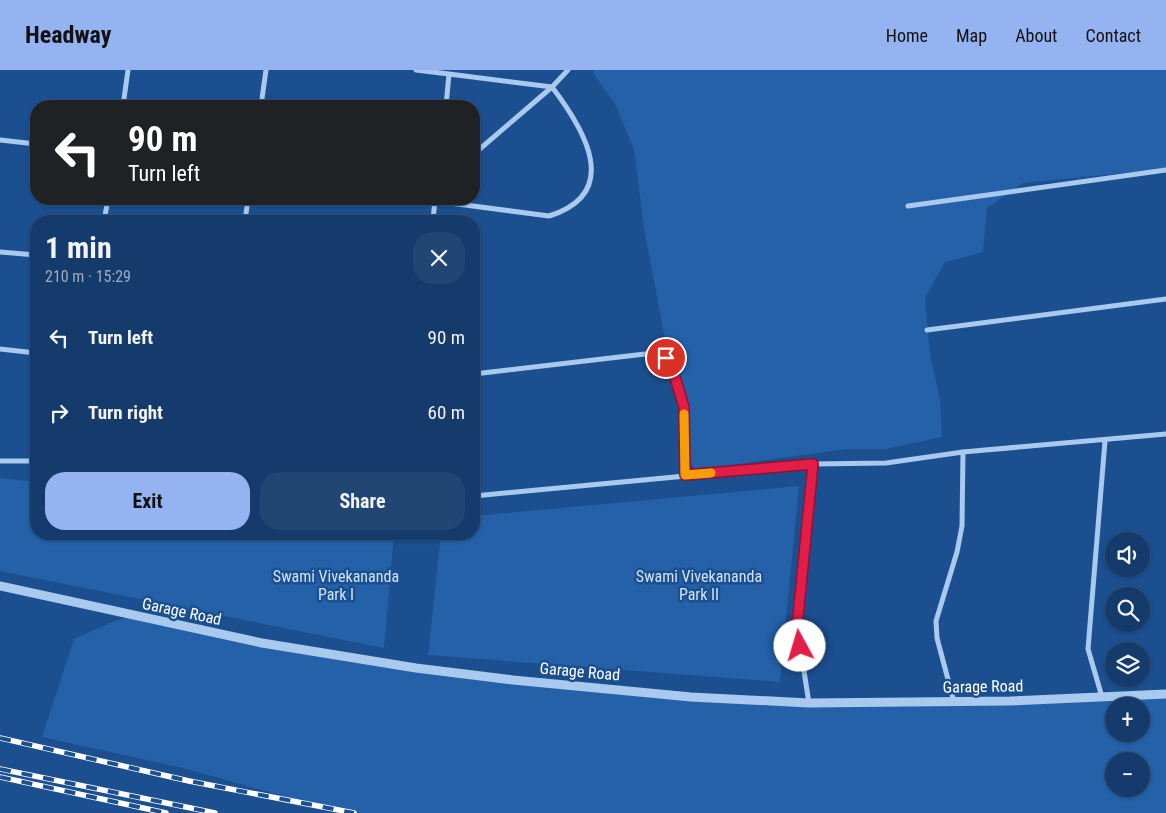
<!DOCTYPE html>
<html lang="en">
<head>
<meta charset="utf-8">
<style>
	:root { --surface:#143b6b; --page:#214673; --text:#f1f3f6; --muted:#9dadc1; --line:#33557e; --accent:#95b2f1 }
	body { margin:0; font-family:"Roboto Condensed",sans-serif; background:var(--page); color:var(--text); height:100vh; display:flex; flex-direction:column; font-size:19px; white-space:nowrap }
	* { box-sizing:border-box; margin:0 }
	p { font-size:16px; color:var(--muted) }
	.icon { flex:none; width:28px; height:28px; fill:none; stroke:currentColor; stroke-width:2; stroke-linecap:round; stroke-linejoin:round }
	.map { position:relative; flex:1; overflow:hidden }
	.panel { position:absolute; left:30px; top:145px; width:450px; height:325px; display:flex; flex-direction:column; background:var(--surface); border-radius:20px; box-shadow:0 1px 4px #0004,0 0 0 1px var(--line) }
	.panel>* { flex:none }
	.banner { position:absolute; left:30px; top:30px; width:450px; height:105px; border-radius:20px; box-shadow:0 1px 4px #0004,0 0 0 1px var(--line); background:#202124; color:#fff; overflow:hidden }
	.controls { position:absolute; left:1105px; top:462px; display:grid; gap:10px }
	.controls a { display:grid; place-items:center; width:45px; height:45px; border-radius:50%; background:var(--surface); box-shadow:0 1px 4px #0004,0 0 0 1px var(--line); font-size:25px }
	.pin { position:absolute; display:grid; place-items:center; width:42px; height:42px; color:#fff; margin:-21px; border:2px solid #fff; border-radius:50%; box-shadow:0 1px 5px #0007 }
	.me { position:absolute; width:55px; margin:-28px; rotate:354deg; stroke-linejoin:round; filter:drop-shadow(0 0 4px #0008) }
	.turn { display:flex; align-items:center; gap:18px; height:105px; padding:0 15px; font-size:22px }
	.turn .icon { width:65px; height:65px; stroke-width:2.5 }
	.turn b { display:block; font-size:35px; line-height:42px }
	.round { display:grid; place-items:center; flex:none; width:52px; height:52px; border-radius:20px; background:var(--page) }
	.summary { display:flex; align-items:center; justify-content:space-between; height:85px; padding:0 15px }
	h1 { font-size:30px; font-weight:700; line-height:38px }
	.button { display:flex; gap:10px; margin-top:auto; padding:10px 15px }
	.button a { flex:1; height:58px; border-radius:20px; background:var(--accent); color:#111; font-size:20px; font-weight:700; line-height:58px; text-align:center }
	.button a+a { background:var(--page); color:var(--text) }
	ul { padding:0; list-style:none }
	li { display:flex; align-items:center; gap:15px; height:75px; padding:0 15px }
	li div { flex:1 }
	li b { display:block; font-size:19px }
	li em { font-style:normal }
	header { display:flex; align-items:center; gap:30px; box-sizing:border-box; height:70px; padding:0 25px; background:var(--accent); color:#111 }
	header strong { font-size:24px }
	nav { display:flex; gap:28px; margin-inline-start:auto; font-size:18px }
	.map>svg:first-child { display:block }
	.green { fill:#2461a8; fill-rule:evenodd }
	.lines { fill:none; stroke-linecap:round; stroke-linejoin:round }
	.minor { stroke:#a9c9ee; stroke-width:5 }
	.tertiary { stroke:#a9c9ee; stroke-width:9 }
	.rail-casing { stroke:#fff; stroke-width:5.5 }
	.rail { stroke:#1b4f8f; stroke-width:4; stroke-dasharray:11; stroke-linecap:butt }
	.route-casing { stroke:#92132f; stroke-width:12 }
	.route { stroke:#e11d48; stroke-width:9 }
	.slow { stroke:#f59e0b; stroke-width:9 }
	.labels { text-anchor:middle; stroke-width:5; stroke-linejoin:round; paint-order:stroke }
	.park-label { font-size:16px; fill:#cfe3fa; stroke:#1b4f8f }
	.street-label { font-size:16px; fill:#fff; stroke:#1b4f8f }
</style>
</head>
<body>
<header>
<strong>Headway</strong>
<nav><a>Home</a><a>Map</a><a>About</a><a>Contact</a></nav>
</header>
<div class="map">
<svg width="1166" height="743" viewBox="0 0 1166 743">
	<rect width="100%" height="100%" fill="#1b4f8f"/>
	<path class="green" d="M594,0h572v99l-143,14 -36,25 -4,44 -38,10 -20,36 5,57 10,44 2,38 -56,12h-39l-151,21 -4,-5 -16,-68 -32,-169 -10,-79 -19,-45 -22,-31z
		M0,408l36,4v52h358l-10,114 -384,-77z
		M799,416l-19,196 -352,-27 13,-121h33v-18z
		M132,546l284,52 393,35 357,-10v120h-812l-25,-4 -146,-41 -141,-31 32,-98 38,-17zM1114,636h27v28h-27zM1114,691h27v28h-27z"/>
	<g class="lines">
		<path class="minor" d="M416,0l33,4
			M123,36l5,-36
			M261,36l5,-36
			M0,70l36,4
			M474,84l78,-67 16,-17
			M435,131l114,15c74,-23 35,-87 3,-129l-103,-13 -3,32
			M908,136l258,-36
			M104,151l4,-22
			M245,151l3,-22
			M433,151l2,-22
			M0,182l36,3
			M927,260l239,-31
			M0,279l36,4
			M474,304l171,-20 13,2 13,8 13,43 1,68
			M0,391h36
			M474,426l339,-32 73,-1 77,-11 203,-18
			M1102,627l-14,-48 17,-208
			M954,632l-17,-64 -1,-17 21,-69 5,-26 1,-74
			M809,633l-12,-76 16,-163"/>
		<path class="tertiary" d="M0,516l262,57 154,25 97,12 178,17 118,6 201,-2 156,-7"/>
		<g class="rail-casing">
			<path id="rail" d="M0,668l189,43 165,32
				M0,699l215,44
				M0,707l166,36"/>
		</g>
		<use href="#rail" class="rail"/>
	</g>
	<g class="lines">
		<g class="route-casing">
			<path id="route" d="M666,288l5,6 13,43 1,68 128,-11 -16,163 3,19"/>
		</g>
		<use href="#route" class="route"/>
		<path class="slow" d="M684,344l1,61 26,-2"/>
	</g>
	<g class="labels">
		<g class="park-label">
			<text x="336" y="512">Swami Vivekananda<tspan x="336" dy="18">Park I</tspan></text>
			<text x="699" y="512">Swami Vivekananda<tspan x="699" dy="18">Park II</tspan></text>
		</g>
		<g class="street-label">
			<text transform="translate(182 541) rotate(12)" y="6">Garage Road</text>
			<text transform="translate(580 601) rotate(5)" y="6">Garage Road</text>
			<text transform="translate(983 616) rotate(-1)" y="6">Garage Road</text>
		</g>
	</g>
</svg>
<div class="controls">
<a><svg class="icon" aria-label="sound" viewBox="0 0 24 24"><path d="M4 9h4l5-4v14l-5-4H4zM17 9q2 3 0 6"/></svg></a>
<a><svg class="icon" aria-label="search" viewBox="0 0 24 24"><circle cx="10" cy="10" r="6"/><path d="M15 15l6 6"/></svg></a>
<a><svg class="icon" aria-label="layers" viewBox="0 0 24 24"><path d="M12 4l9 5-9 5-9-5zM3 14l9 5 9-5"/></svg></a>
<a>+</a>
<a>−</a>
</div>
<div class="pin" style="left:666px;top:288px;background:#d93025"><svg class="icon" aria-label="arrive" viewBox="0 0 24 24"><path d="M6 21V4h12l-3 4 3 4H6"/></svg></div>
<svg class="me" style="left:800px;top:576px" viewBox="-20 -20 40 40"><circle r="19" fill="#fff"/><path d="M0-13L10 11 0 6-10 11z" fill="#e11d48"/></svg>
<div class="banner">
<div class="turn"><svg class="icon" aria-label="left" viewBox="0 0 24 24"><path d="M17 20v-9H6M10 6l-5 5 5 5"/></svg><div><b>90 m</b>Turn left</div></div>
</div>
<section class="panel">
<div class="summary"><div><h1>1 min</h1><p>210 m · 15:29</p></div><a class="round"><svg class="icon" aria-label="close" viewBox="0 0 24 24"><path d="M6 6l12 12M18 6L6 18"/></svg></a></div>
<ul>
<li><svg class="icon" aria-label="left" viewBox="0 0 24 24"><path d="M17 20v-9H6M10 6l-5 5 5 5"/></svg><div><b>Turn left</b></div><em>90 m</em></li>
<li><svg class="icon" aria-label="right" viewBox="0 0 24 24"><path d="M7 20v-9h11M14 6l5 5-5 5"/></svg><div><b>Turn right</b></div><em>60 m</em></li>
</ul>
<div class="button"><a>Exit</a><a>Share</a></div>
</section>
</div>
</body>
</html>
